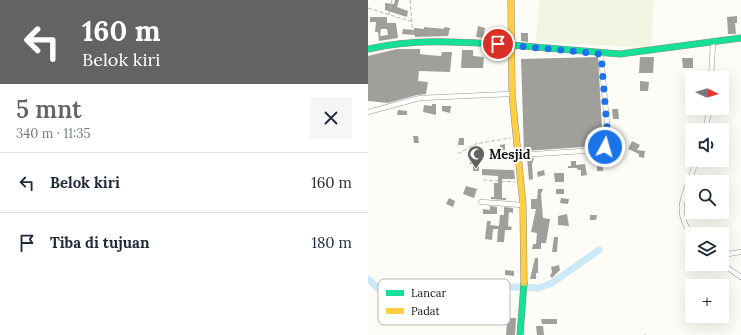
<!DOCTYPE html>
<html lang="id">
<head>
<meta charset="utf-8">
<style>
	:root { --surface:#fff; --page:#f6f6f7; --text:#1f2937; --muted:#747a83; --line:#e0e1e3; --accent:#646362 }
	body { margin:0; font-family:Lora,serif; background:var(--page); color:var(--text); height:100vh; display:flex; flex-direction:column; font-size:15px; white-space:nowrap }
	* { box-sizing:border-box; margin:0 }
	p { font-size:13px; color:var(--muted) }
	.icon { flex:none; width:22px; height:22px; fill:none; stroke:currentColor; stroke-width:2; stroke-linecap:round; stroke-linejoin:round }
	.map { position:relative; flex:1; overflow:hidden }
	.drawer { display:flex; flex-direction:column; background:var(--surface); width:368px }
	.drawer>* { flex:none }
	.banner { background:#646362; color:#fff; overflow:hidden }
	.needle { width:26px; rotate:95deg }
	.fabs { position:absolute; left:317px; top:71px; display:grid; gap:8px }
	.fabs a { display:grid; place-items:center; width:44px; height:44px; border-radius:0px; background:var(--surface); box-shadow:0 4px 16px #0002; font-size:20px }
	.pin { position:absolute; display:grid; place-items:center; width:34px; height:34px; color:#fff; margin:-17px; border:2px solid #fff; border-radius:50%; box-shadow:0 1px 4px #0007 }
	.me { position:absolute; width:44px; margin:-22px; rotate:6deg; stroke-linejoin:round; filter:drop-shadow(0 0 3px #0008) }
	.turn { display:flex; align-items:center; gap:14px; height:84px; padding:0 16px; font-size:18px }
	.turn .icon { width:52px; height:52px; stroke-width:2.5 }
	.turn b { display:block; font-size:28px; line-height:34px }
	.round { display:grid; place-items:center; flex:none; width:42px; height:42px; border-radius:0px; background:var(--page) }
	.overview { display:flex; align-items:center; justify-content:space-between; height:68px; padding:0 16px }
	h1 { font-size:24px; font-weight:600; line-height:30px; color:var(--accent) }
	ul { padding:0; list-style:none }
	li { display:flex; align-items:center; gap:12px; height:60px; padding:0 16px; border-top:1px solid var(--line) }
	li div { flex:1 }
	li b { display:block; font-size:15px }
	li em { font-style:normal }
	main { display:flex; flex:1; min-height:0 }
	.map>svg:first-child { display:block }
	.pitch { fill:#f0f6e1 }
	.lines { fill:none; stroke-linecap:round; stroke-linejoin:round }
	.river { stroke:#cde8f7; stroke-width:7 }
	.building { fill:#a19f9c; fill-rule:evenodd }
	.street-casing { stroke:#979795; stroke-width:5.5 }
	.fast-casing { stroke:#8e8d8b; stroke-width:7 }
	.slow-casing { stroke:#8e8d8b; stroke-width:7 }
	.path { stroke:#b9b9b8; stroke-width:1; stroke-dasharray:4 2; stroke-linecap:butt }
	.street { stroke:#fffffe; stroke-width:4.5 }
	.fast { stroke:#16e098; stroke-width:6 }
	.slow { stroke:#ffcf43; stroke-width:6 }
	.route { stroke:#1a73e8; stroke-width:7; stroke-dasharray:0 12.6 }
	.labels { text-anchor:middle; stroke-width:4; stroke-linejoin:round; paint-order:stroke }
	.poi-label { font-size:13px; font-weight:bold; fill:#111; stroke:#fff; text-anchor:start }
	.key { fill:#fff; stroke:#b8b8b8; stroke-width:1 }
	.key-label { font-size:11px; fill:#111 }
</style>
</head>
<body>
<main>
<section class="drawer">
<div class="banner">
<div class="turn"><svg class="icon" aria-label="left" viewBox="0 0 24 24"><path d="M17 20v-9H6M10 6l-5 5 5 5"/></svg><div><b>160 m</b>Belok kiri</div></div>
</div>
<div class="overview"><div><h1>5 mnt</h1><p>340 m · 11:35</p></div><a class="round"><svg class="icon" aria-label="close" viewBox="0 0 24 24"><path d="M6 6l12 12M18 6L6 18"/></svg></a></div>
<ul>
<li><svg class="icon" aria-label="left" viewBox="0 0 24 24"><path d="M17 20v-9H6M10 6l-5 5 5 5"/></svg><div><b>Belok kiri</b></div><em>160 m</em></li>
<li><svg class="icon" aria-label="arrive" viewBox="0 0 24 24"><path d="M6 21V4h12l-3 4 3 4H6"/></svg><div><b>Tiba di tujuan</b></div><em>180 m</em></li>
</ul>
</section>
<div class="map">
<svg width="373" height="335" viewBox="0 0 373 335">
	<rect width="100%" height="100%" fill="#fdfcf7"/>
	<path class="pitch" d="M171,0h115l-3,48 -115,-6z"/>
	<g class="lines">
		<path class="river" d="M0,279l13,12 50,18 35,-19 25,-4 48,2 13,-5 47,-33"/>
	</g>
	<path class="building" d="M27,0h4l-2,7 11,4 -1,6 -22,-7v-7l9,1z
		M369,16v7h-2l1,11h-8l-1,-17z
		M2,17h17v6h9l2,15 -19,3 -1,-9h-3l1,-10h-6zM13,29h6l1,6 -8,1z
		M110,26l7,2 -2,10 -7,-1z
		M56,27l20,2v-2l6,1 -2,8 -33,1v-2l-13,-1 1,-5 11,1v-2l10,1z
		M153,33h7v9l-7,-1z
		M29,49h23v5l8,1 13,1 1,-4h10l-2,20 -31,-1 -1,10 10,1 -2,12 -9,1 -29,8 -20,-2v-45z
		M94,50h11v6l11,1 -1,11h-22z
		M230,57l5,87 -5,2 -74,5 -3,-92z
		M272,57h14l-1,16h-14z
		M314,58h11v10h-10z
		M334,71v7h-9v-6z
		M272,81l9,1 -1,9h-8z
		M64,104h4v11l-13,-3 1,-7 8,1z
		M74,106h9l-1,7 -8,-2z
		M244,109h6l1,10h-6z
		M30,110l9,1v4h-10z
		M45,136h5l1,7h-5z
		M91,138h5v7h-6z
		M264,141l8,4 -3,5 8,1 -1,7 -5,-1v-3l-11,-5z
		M137,144v16l-11,-1 1,-9 5,1v-6z
		M235,152v19h-6v-17z
		M102,157h8l1,14h-6v-7h-3z
		M159,158h7l-2,6 1,15 -4,1z
		M203,161h5v4l9,-1 2,11 -6,1v-6h-3l-1,-2h-9v-2h3z
		M114,169l32,1 1,9h-13v19h4v2l-15,-1v-2h3v-14h4v-7l-16,-1z
		M176,170l1,5 -7,2 -1,-5z
		M186,173h10v9h-9z
		M98,186l11,3 -3,9 -11,-4z
		M170,189h5l-2,5 2,24 7,1 -4,24h-5v6h-9l1,-5h3l1,-11 -6,-1 5,-23h-5v-10h6z
		M188,189h8v5h-8z
		M81,198l6,3 -2,6 -7,-3z
		M193,198l8,1 -1,5 -8,-1z
		M122,206l7,1v7h-14v-5l7,1z
		M136,207l9,1v5l-4,-1 -1,14 4,1 -1,3h-6l-1,12h-7l1,-13h-5l-1,11 -7,-1 2,-18h4l-1,4 9,1 1,-11h4z
		M199,214l2,12 -11,-1v-9z
		M222,215h7l-1,5h-6z
		M186,237h4l-1,15h-5z
		M167,258h3v15h-2v6h-6z
		M191,265l1,5 -8,8 -2,-2 2,-4 -1,-5z
		M137,270l9,1v5l-9,-1z
		M126,317l22,1 -1,17h-9l1,-13 -14,-1z
		M173,319h16v5h-15z
		M168,326h7l1,9h-7z"/>
	<g class="lines">
		<g class="street-casing">
			<path id="street" d="M343,78l2,-35
				M0,112l52,-14 92,-4
				M337,130l5,-22
				M151,155l80,-5 8,-4v-22l-6,-70
				M113,202l42,3
				M324,235c-22,-28 -3,-45 4,-75
				M354,255l19,-3
				M354,264l19,13"/>
		</g>
		<g class="fast-casing">
			<path id="fast" d="M143,45l109,9 121,-16
				M0,49c48,-11 95,-7 143,-4
				M152,335l4,-52"/>
		</g>
		<g class="slow-casing">
			<path id="slow" d="M143,0l1,94 11,111 1,78"/>
		</g>
		<path class="path" d="M42,0l3,36
			M0,8l45,14
			M21,15l3,-15
			M90,154l17,-10 36,-6
			M115,180l32,2
			M277,334v1"/>
		<use href="#street" class="street"/>
		<use href="#fast" class="fast"/>
		<use href="#slow" class="slow"/>
	</g>
	<g class="lines">
		<path class="route" d="M130,44l103,10 7,86 -3,7"/>
	</g>
	<defs>
		<g id="mosque-pin" transform="scale(0.9)"><path d="M0 17L-7.5 6A9.5 9.5 0 1 1 7.5 6Z" fill="#646362" stroke="#fff"/><path d="M3.5-4.9A6 6 0 1 0 3.5 4.9A5 5 0 1 1 3.5-4.9Z" fill="#fff"/></g>
	</defs>
	<g fill-rule="evenodd">
		<use href="#mosque-pin" x="108" y="154"/>
	</g>
	<g class="labels">
		<g class="poi-label">
			<text x="121" y="159">Mesjid</text>
		</g>
	</g>
	<rect x="10" y="279" width="132" height="46" rx="6" class="key"/>
	<rect x="18" y="290" width="18" height="6" fill="#16e098"/>
	<rect x="18" y="308" width="18" height="6" fill="#ffcf43"/>
	<g class="key-label">
		<text x="43" y="297">Lancar</text>
		<text x="43" y="315">Padat</text>
	</g>
</svg>
<div class="fabs">
<a><svg class="needle" viewBox="-14 -14 28 28"><path d="M0-13l5 13h-10z" fill="#e53935"/><path d="M0 13l5-13h-10z" fill="#747a83"/></svg></a>
<a><svg class="icon" aria-label="sound" viewBox="0 0 24 24"><path d="M4 9h4l5-4v14l-5-4H4zM17 9q2 3 0 6"/></svg></a>
<a><svg class="icon" aria-label="search" viewBox="0 0 24 24"><circle cx="10" cy="10" r="6"/><path d="M15 15l6 6"/></svg></a>
<a><svg class="icon" aria-label="layers" viewBox="0 0 24 24"><path d="M12 4l9 5-9 5-9-5zM3 14l9 5 9-5"/></svg></a>
<a>+</a>
</div>
<div class="pin" style="left:130px;top:44px;background:#d93025"><svg class="icon" aria-label="arrive" viewBox="0 0 24 24"><path d="M6 21V4h12l-3 4 3 4H6"/></svg></div>
<svg class="me" style="left:237px;top:147px" viewBox="-20 -20 40 40"><circle r="17" fill="#1a73e8" stroke="#fff" stroke-width="3"/><path d="M0-11L8 9 0 5-8 9z" fill="#fff"/></svg>
</div>
</main>
</body>
</html>
